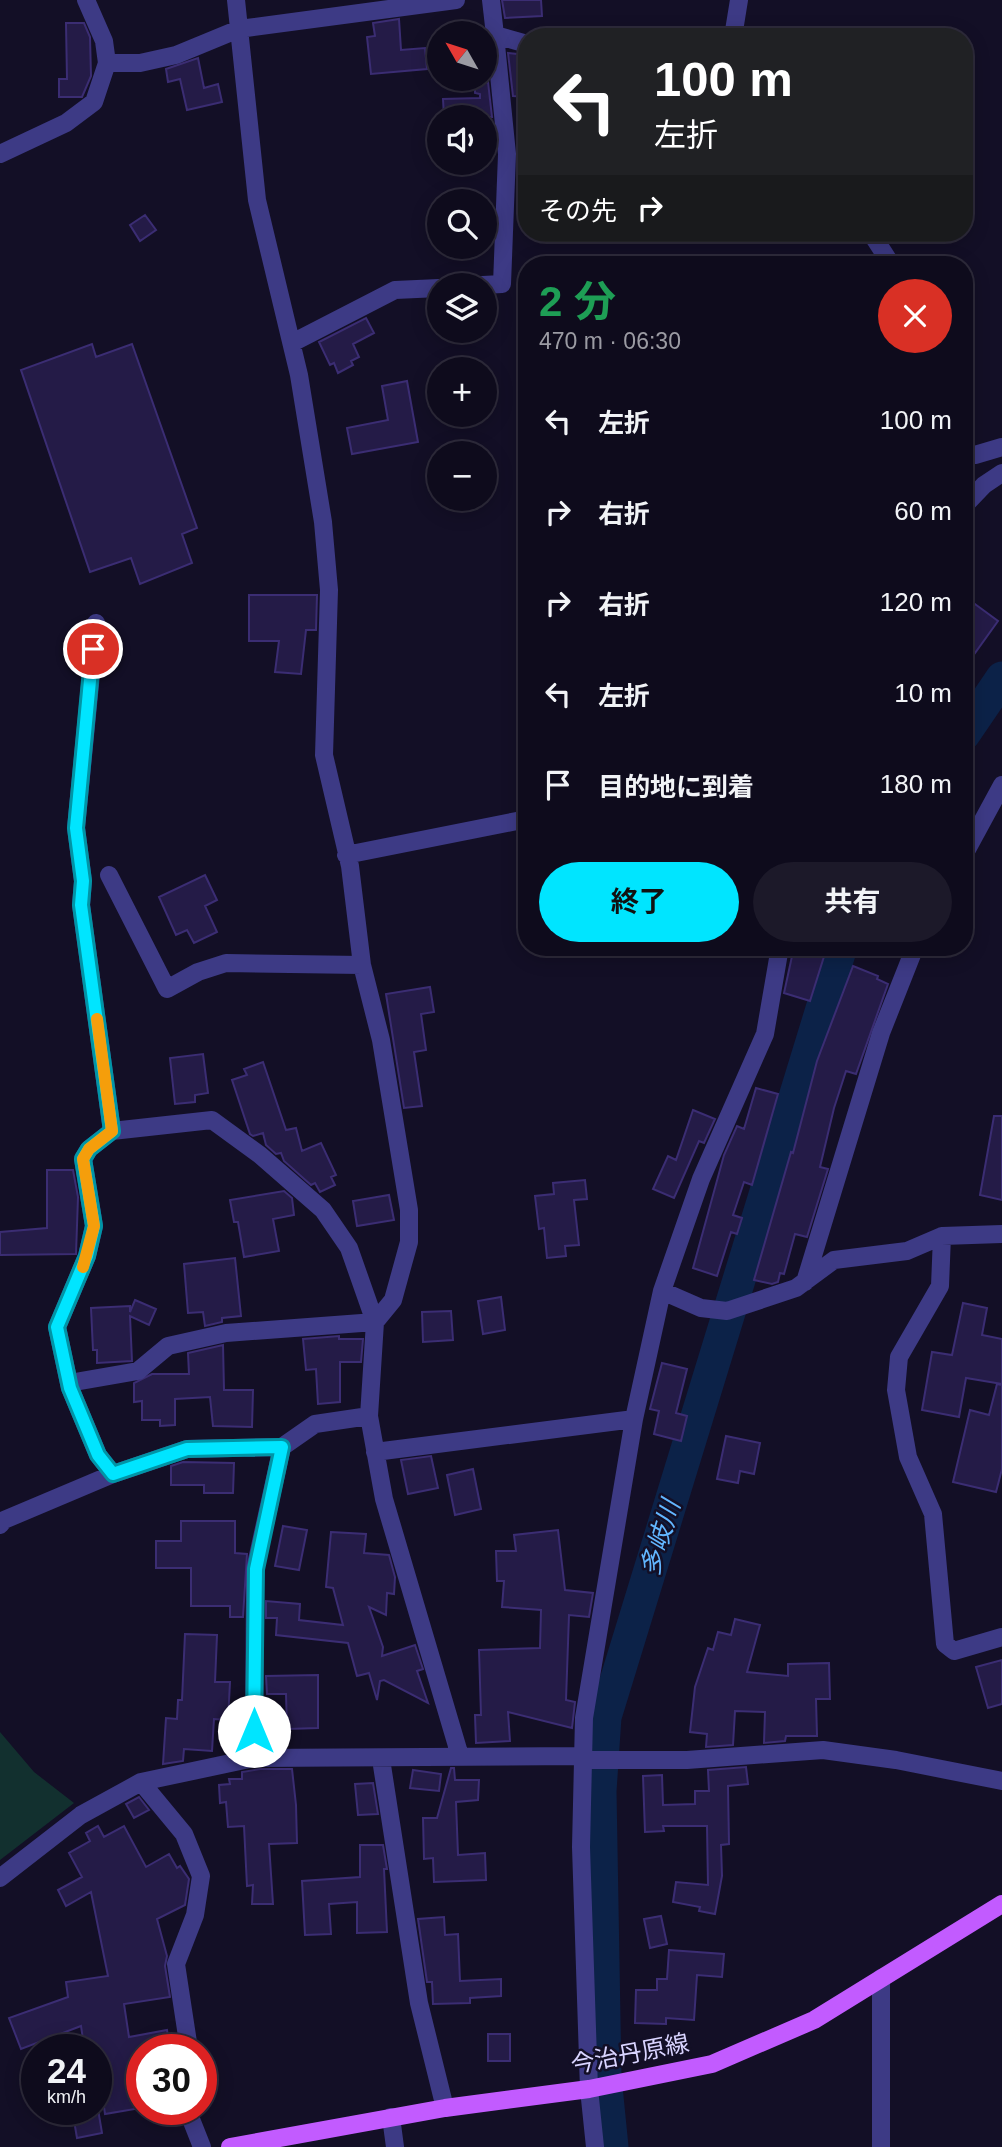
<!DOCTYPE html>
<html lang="ja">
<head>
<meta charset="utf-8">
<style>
	:root { --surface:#0e0b1c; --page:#1c1929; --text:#f1f3f6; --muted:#9b9ba3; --line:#2e2b3b; --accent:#00e5ff }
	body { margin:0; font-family:Helvetica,"Noto Sans JP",sans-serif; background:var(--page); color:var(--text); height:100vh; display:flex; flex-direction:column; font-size:26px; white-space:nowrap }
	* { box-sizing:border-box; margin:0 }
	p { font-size:23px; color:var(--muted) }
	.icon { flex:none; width:38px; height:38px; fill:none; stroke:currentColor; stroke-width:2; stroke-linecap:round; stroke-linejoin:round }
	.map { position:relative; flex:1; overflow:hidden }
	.details { position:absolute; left:518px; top:256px; width:455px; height:700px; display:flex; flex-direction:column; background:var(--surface); border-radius:28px; box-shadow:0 4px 18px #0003,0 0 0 2px var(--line) }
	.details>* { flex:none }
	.top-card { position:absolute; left:518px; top:28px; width:455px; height:214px; border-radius:28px; box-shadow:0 4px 18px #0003,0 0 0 2px var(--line); background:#202124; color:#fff; overflow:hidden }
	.needle { width:46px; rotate:309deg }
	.tools { position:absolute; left:427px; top:21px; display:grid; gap:14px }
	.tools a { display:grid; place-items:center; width:70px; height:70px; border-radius:50%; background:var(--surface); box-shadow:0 4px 18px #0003,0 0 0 2px var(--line); font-size:35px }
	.speed { position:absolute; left:21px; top:2034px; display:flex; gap:14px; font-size:35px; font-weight:700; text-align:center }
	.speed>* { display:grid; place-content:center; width:91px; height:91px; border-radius:50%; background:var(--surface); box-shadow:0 4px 18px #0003,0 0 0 2px var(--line); line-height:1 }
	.speed small { font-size:18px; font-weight:400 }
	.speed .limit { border:10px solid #d22; background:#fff; color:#111 }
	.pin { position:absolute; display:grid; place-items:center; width:60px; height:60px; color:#fff; margin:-30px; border:4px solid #fff; border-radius:50%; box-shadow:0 2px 7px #0007 }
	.me { position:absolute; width:77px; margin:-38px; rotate:0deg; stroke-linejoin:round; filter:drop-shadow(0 0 5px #0008) }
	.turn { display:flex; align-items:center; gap:24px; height:147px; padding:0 21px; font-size:32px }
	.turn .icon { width:91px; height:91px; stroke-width:2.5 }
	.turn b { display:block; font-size:49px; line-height:60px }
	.then { display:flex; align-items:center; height:66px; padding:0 21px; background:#0003; gap:14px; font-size:26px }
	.round { display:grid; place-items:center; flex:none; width:74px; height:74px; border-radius:37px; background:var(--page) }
	.head { display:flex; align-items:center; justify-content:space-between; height:119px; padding:0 21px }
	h1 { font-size:42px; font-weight:700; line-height:52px; color:#1e9e55 }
	.button { display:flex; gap:14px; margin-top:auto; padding:14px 21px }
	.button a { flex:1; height:80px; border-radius:42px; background:var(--accent); color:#111; font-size:28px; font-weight:700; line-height:80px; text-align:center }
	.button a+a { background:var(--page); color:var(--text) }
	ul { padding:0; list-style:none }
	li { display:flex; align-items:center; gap:21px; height:91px; padding:0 21px }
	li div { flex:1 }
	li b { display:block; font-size:26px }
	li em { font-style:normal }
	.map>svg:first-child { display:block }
	.green { fill:#12302f }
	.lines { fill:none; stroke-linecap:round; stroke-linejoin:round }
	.river { stroke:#0c2248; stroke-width:33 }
	.building { fill:#241b47; stroke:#3b2d73; stroke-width:2 }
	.minor { stroke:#3d3a85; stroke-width:18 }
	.major { stroke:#c25bff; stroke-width:18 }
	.route-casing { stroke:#0095a6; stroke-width:18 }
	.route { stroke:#00e5ff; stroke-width:12 }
	.slow { stroke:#f59e0b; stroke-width:12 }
	.labels { text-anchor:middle; stroke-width:5; stroke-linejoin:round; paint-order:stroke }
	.street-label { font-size:24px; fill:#d9d4ff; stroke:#130f26 }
	.water-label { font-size:26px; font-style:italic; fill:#62b6ff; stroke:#130f26 }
</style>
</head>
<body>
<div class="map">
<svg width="1002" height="2147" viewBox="0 0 1002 2147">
	<rect width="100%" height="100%" fill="#130f26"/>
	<path class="green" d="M0,1732l34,40 40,31 -74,57z"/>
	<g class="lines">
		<path class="river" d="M964,734l38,-56
			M612,2147l-7,-70 -5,-286 5,-74 236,-770"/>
	</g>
	<path class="building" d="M502,0h39l1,16 -37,2z
		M399,19l2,31 24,-2 2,21 -56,5 -4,-37 8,-1 -2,-13z
		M66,23h18l6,14 1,39 -9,21h-23v-18h8z
		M508,53l19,2v42l-14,-1z
		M198,58l6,30 14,-4 4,18 -35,8 -7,-31 -12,3 -2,-13z
		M488,82l4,35h-48l-1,-18 37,-1v-4l-5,-1v-10z
		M145,215l11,15 -16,11 -10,-16z
		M366,318l8,15 -21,11 6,13 -8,4 2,4 -15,8 -4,-10 -4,2 -11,-23z
		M92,344l4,13 36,-13 65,184 -15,6 10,29 -52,21 -9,-26 -41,14 -69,-202z
		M407,381l11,61 -66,12 -5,-26 41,-8 -6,-34z
		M249,595h68l-1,35h-10l-5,44 -26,-2 4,-31h-30z
		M964,596l34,25 -23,32 -11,-8z
		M205,875l12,25 -12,6 12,26 -23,11 -7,-13 -11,5 -17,-38z
		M794,947h33l-17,54 -26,-8z
		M853,966l25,10 -1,3 11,5 -32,90 -10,-3 -12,37 -14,59 8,2 -21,68 -12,-3 -11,40 -4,-1 -2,9 -6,2 -18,-4 37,-128 2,1 24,-92z
		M430,987l4,25 -13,2 5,36 -12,2 8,54 -18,2 -18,-114z
		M203,1054l5,39 -13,2v7l-20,2 -5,-46z
		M263,1062l23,68 10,-2 6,23 19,-8 15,32 -5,2 4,8 -15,7 -5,-9 -4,2 -27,-24 -3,-8 -5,1 -10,-9 -3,-12 -10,3 -3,-2 -18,-54 15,-5 -3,-6z
		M756,1088l22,6 -26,91 -8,-3 -11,33 9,3 -5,16 -6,-2 -14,44 -24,-8 31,-113 13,-29 7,3z
		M693,1110l22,9 -11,24 -5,-2 -25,57 -21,-9 15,-33 8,4z
		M994,1116h8v84l-22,-5z
		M47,1170h26l5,27 -2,57 -76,1v-23l47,-4z
		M585,1180l2,19 -13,1 5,45 -14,1 1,10 -19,2 -3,-30 -5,1 -4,-33 19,-2 -1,-11z
		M284,1191l8,7 2,17 -21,4 6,32 -35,6 -6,-35h-4l-4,-22z
		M389,1195l5,25 -37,6 -4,-25z
		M235,1258l6,58 -19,2v4l-17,4 -2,-14 -15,1 -4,-49z
		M501,1297l4,33 -22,4 -5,-33z
		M135,1300l21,9 -7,16 -19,-9 2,45 -35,2v-13h-4l-2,-42 39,-2v6z
		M963,1303l24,5 -5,27 20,4v45l-36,-6 -7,39 -37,-7 10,-58 20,3z
		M451,1311l2,29 -30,2 -1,-30z
		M339,1336v3h24l-2,23h-21v40l-22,2 -2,-35 -10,1 -3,-31z
		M223,1345l1,45h29l-1,37 -39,-1 -3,-29 -35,2v26l-15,1v-6h-18v-19l-8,1v-19l18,-9h37l-1,-21z
		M662,1363l25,6 -11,44 11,3 -6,25 -27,-7 5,-23 -9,-2z
		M997,1384l5,1v84l-6,23 -43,-10 17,-72 19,5z
		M726,1436l34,7 -6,31 -14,-3 -2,12 -21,-4z
		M431,1456l7,32 -30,6 -7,-34z
		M183,1462l51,1 -1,30h-29v-8h-33v-19z
		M473,1469l8,40 -26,6 -8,-40z
		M181,1521h54v32l12,1 -4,63h-13v-11h-39v-38h-35v-27h25z
		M283,1526l24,4 -8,40 -24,-4z
		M558,1530l7,60 28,3 -4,24 -20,-2 -3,85 9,2 -3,26 -64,-16 2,29 -34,2 -1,-28h6l-2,-65 61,-2 1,-38 -39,-3 2,-26h-7l-1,-30h20l-2,-16z
		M331,1532l35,2 -2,19 25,2 6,22 -1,17 -7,-1 -1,22 -17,-8 14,40 -1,9 33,-11 8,24 -6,2 11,32 -44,-23 -4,1 -3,19 -8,-27 -12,3 -9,-33 -72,-8 1,-17h-11v-17l34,3 -1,16 44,5 -10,-37 -7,-1z
		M735,1619l25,6 -13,47 41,4v-12l41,-1 1,36h-14l1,37h-31l-1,5 -21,2 1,-31 -30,-1 -2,34 -27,2 1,-13 -17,-2 5,-45 13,-39 5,2 5,-18 13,3z
		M185,1634l32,1 -2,47h15l-2,38 -14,-1 -2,32 -28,-2 -1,12 -20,3 3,-46 11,1 1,-19h4z
		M1002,1660v44l-14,4 -12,-41z
		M318,1675v53l-31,1 -1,-35h-19l-1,-18z
		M746,1767l2,17 -20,2 1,58 -8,1 1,31 -7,38 -16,-3 1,-4 -27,-5 3,-20 32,3 -1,-59h-44l1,5 -19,1 -2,-56 19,-1 1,30 32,-1v-13h14l-1,-21z
		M451,1768h3l1,12h24l-1,20 -22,2 2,53 27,-2 1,27 -52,2 -1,-24 -9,1 -1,-41h14z
		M260,1769h32l4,36 1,38 -28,1 4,60h-21l1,-19 -6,1 -3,-60 -16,1 -2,-25 -6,1 -1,-18 11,-1 -1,-5h13v-7z
		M413,1770l28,4 -2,17 -29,-3z
		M373,1783l5,31 -20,1 -3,-31z
		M139,1797l10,13 -15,8 -8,-14z
		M98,1826l6,11 20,-11 22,41 23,-13 8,14 3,-2 9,13 -4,26 -28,14 10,37 -2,10 5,31 -46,7 5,33 38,-7 3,19h-28v41l-9,1 2,18 -30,5 -9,-65 -2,-5 -10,2 -3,-20 -60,23 -12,-31 59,-21 -2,-15 42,-6 -17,-84 -25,14 -8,-16 24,-13 -13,-24 21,-12 -4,-8z
		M360,1845h23l4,24h-3l3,63 -30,1v-31l-28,2 2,30 -26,1 -3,-54 58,-4z
		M661,1916l6,28 -17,4 -6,-29z
		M444,1917l1,18 13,-1 2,47 41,-2v17l-31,2v5l-37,1 -1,-22h-5l-9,-63z
		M669,1950l55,4 -2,23 -25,-2 -3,45 -28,-2v6l-31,-1 1,-33h21v-11h10z
		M488,2034h22v27h-22z
		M72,2109h26l4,24 -25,5z"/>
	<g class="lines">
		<path class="minor" d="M491,0l4,35 32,9
			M733,37l6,-37
			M107,63h33l36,-8 63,-26 217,-29
			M0,154l66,-31 28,-21 13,-39 -3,-22 -18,-41
			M871,233l20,31
			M483,285l19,-1 5,-130 -12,-119
			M292,343l103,-53 44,-2
			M964,454l11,1 27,-8
			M964,506l20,-21 18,-12
			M96,623l-20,205 7,53 -2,24 31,226 100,-11 48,35 63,55 26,38 26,74 -6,94 15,83 76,257
			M346,855l181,-36
			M964,855l38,-70
			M109,875l58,114 31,-17 28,-9 136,2
			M112,1131l-23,18 -6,10 11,67 -7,30 -30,71 13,61 28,67 15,19
			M942,1236l-2,50 -41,71 -3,33 12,67 25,57 12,130 9,7 48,-14
			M805,1282l76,-249 34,-86
			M662,1291l39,17 26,3 69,-23 38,-28 73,-9 35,-15 60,-2
			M69,1383l69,-12 30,-25 58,-13 149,-11 18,-22 16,-58v-32l-28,-170 -19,-75 -12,-99 -26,-111 5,-165 -6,-68 -24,-147 -42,-175 -21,-200
			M375,1452l259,-33
			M0,1525l4,-5 109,-46 74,-25 95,-2
			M254,1758l1,-189 27,-122 33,-23 54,-8
			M381,1759l38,244 26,105
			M141,1782l43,52 17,42 -6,39 -19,49 13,85
			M0,1878l81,-63 60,-33 113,-24 327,-2 12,4h94l136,-10 73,10 106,21
			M187,2109l15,38
			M391,2117l4,30
			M595,2147l-6,-58 -8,-242 3,-129 50,-299 28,-128 39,-112 64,-145 15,-87
			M881,2147v-169"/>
		<path class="major" d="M230,2147l215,-39 144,-19 123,-25 102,-44 188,-116"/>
	</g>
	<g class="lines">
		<g class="route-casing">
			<path id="route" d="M93,649l-17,179 7,53 -2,24 31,226 -23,18 -6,10 11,67 -7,30 -30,71 13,61 28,67 15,19 74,-25 95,-2 -26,122 -2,162"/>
		</g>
		<use href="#route" class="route"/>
		<path class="slow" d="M83,1267l11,-41 -11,-67 6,-10 23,-18 -15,-112"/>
	</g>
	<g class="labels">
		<g class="street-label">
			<text transform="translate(630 2054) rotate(-11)" y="8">今治丹原線</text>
		</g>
		<g class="water-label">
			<text transform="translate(660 1538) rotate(-73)" y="9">多岐川</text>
		</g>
	</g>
</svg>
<div class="tools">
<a><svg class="needle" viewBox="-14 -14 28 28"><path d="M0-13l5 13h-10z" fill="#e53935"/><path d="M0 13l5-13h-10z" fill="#9b9ba3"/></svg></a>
<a><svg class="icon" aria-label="sound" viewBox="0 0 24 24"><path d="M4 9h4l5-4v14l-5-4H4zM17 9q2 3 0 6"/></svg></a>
<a><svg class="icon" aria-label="search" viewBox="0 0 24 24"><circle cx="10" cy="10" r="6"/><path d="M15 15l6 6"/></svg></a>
<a><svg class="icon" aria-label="layers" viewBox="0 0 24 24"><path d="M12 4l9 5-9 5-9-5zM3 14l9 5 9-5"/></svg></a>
<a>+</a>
<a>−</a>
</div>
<div class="speed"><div>24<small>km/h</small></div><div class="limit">30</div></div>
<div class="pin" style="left:93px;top:649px;background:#d93025"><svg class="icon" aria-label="arrive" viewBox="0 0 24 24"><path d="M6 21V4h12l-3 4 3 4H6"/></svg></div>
<svg class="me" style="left:254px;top:1731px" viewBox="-20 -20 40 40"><circle r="19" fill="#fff"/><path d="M0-13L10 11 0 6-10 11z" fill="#00e5ff"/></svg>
<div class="top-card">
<div class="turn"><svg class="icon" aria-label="left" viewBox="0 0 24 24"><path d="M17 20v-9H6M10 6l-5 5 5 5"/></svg><div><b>100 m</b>左折</div></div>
<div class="then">その先<svg class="icon" aria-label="right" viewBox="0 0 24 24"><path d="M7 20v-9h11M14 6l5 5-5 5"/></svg></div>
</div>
<section class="details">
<div class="head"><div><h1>2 分</h1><p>470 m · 06:30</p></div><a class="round" style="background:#d93025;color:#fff"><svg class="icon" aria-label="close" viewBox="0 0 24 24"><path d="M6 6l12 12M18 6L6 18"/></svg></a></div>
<ul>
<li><svg class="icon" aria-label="left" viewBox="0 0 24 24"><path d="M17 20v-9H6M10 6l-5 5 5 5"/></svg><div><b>左折</b></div><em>100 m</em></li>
<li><svg class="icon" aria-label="right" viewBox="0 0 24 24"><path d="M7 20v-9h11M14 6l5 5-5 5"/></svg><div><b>右折</b></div><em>60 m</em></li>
<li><svg class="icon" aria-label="right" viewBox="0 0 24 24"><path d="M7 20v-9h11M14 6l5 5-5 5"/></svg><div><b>右折</b></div><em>120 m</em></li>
<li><svg class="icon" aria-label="left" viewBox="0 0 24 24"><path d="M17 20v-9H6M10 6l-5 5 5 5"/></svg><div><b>左折</b></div><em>10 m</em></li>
<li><svg class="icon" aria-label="arrive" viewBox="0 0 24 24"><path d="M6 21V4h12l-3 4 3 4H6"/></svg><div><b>目的地に到着</b></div><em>180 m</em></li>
</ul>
<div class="button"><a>終了</a><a>共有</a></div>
</section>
</div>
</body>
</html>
